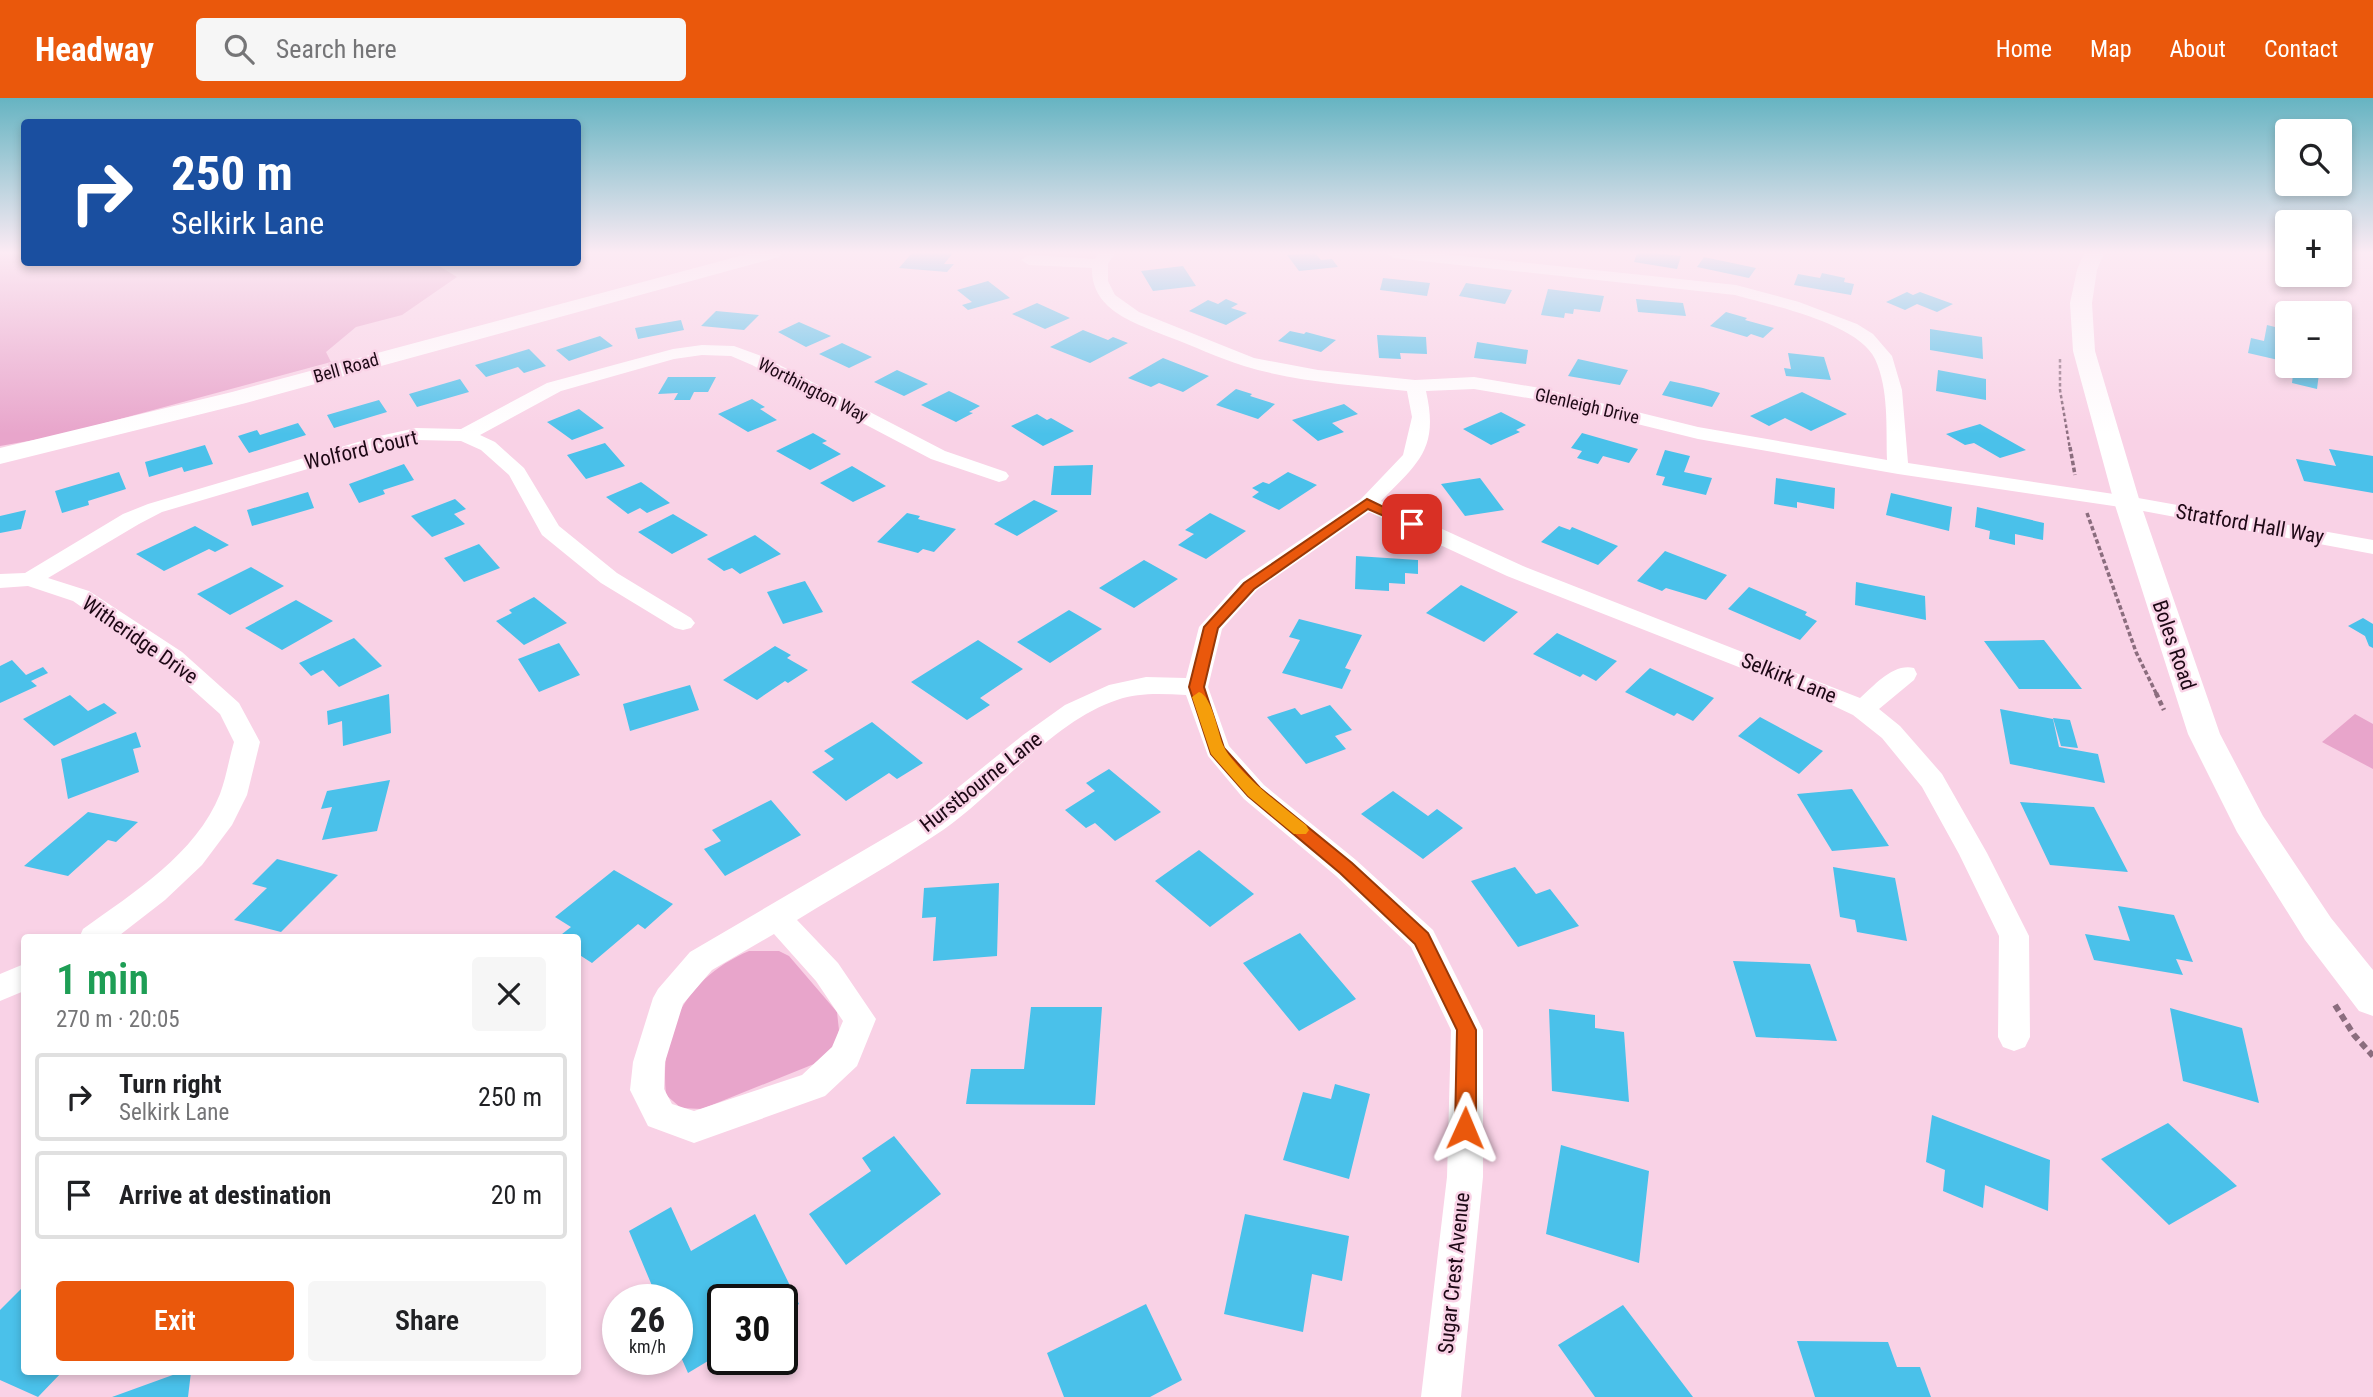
<!DOCTYPE html>
<html lang="en">
<head>
<meta charset="utf-8">
<style>
	:root { --surface:#fff; --page:#f6f6f6; --text:#202124; --muted:#757577; --line:#e0e0e0; --accent:#ea580c }
	body { margin:0; font-family:"Roboto Condensed",sans-serif; background:var(--page); color:var(--text); height:100vh; display:flex; flex-direction:column; font-size:26px; white-space:nowrap }
	* { box-sizing:border-box; margin:0 }
	p { font-size:23px; color:var(--muted) }
	.icon { flex:none; width:38px; height:38px; fill:none; stroke:currentColor; stroke-width:2; stroke-linecap:round; stroke-linejoin:round }
	.map { position:relative; flex:1; overflow:hidden }
	.details { position:absolute; left:21px; top:836px; width:560px; height:441px; display:flex; flex-direction:column; background:var(--surface); border-radius:7px; box-shadow:0 4px 10px #0003 }
	.details>* { flex:none }
	.banner { position:absolute; left:21px; top:21px; width:560px; height:147px; border-radius:7px; box-shadow:0 4px 10px #0003; background:#1a4fa0; color:#fff; overflow:hidden }
	.controls { position:absolute; left:2275px; top:21px; display:grid; gap:14px }
	.controls a { display:grid; place-items:center; width:77px; height:77px; border-radius:7px; background:var(--surface); box-shadow:0 4px 10px #0003; font-size:35px }
	.speed { position:absolute; left:602px; top:1186px; display:flex; gap:14px; font-size:35px; font-weight:700; text-align:center }
	.speed>* { display:grid; place-content:center; width:91px; height:91px; border-radius:50%; background:var(--surface); box-shadow:0 4px 10px #0003; line-height:1 }
	.speed small { font-size:18px; font-weight:400 }
	.speed .limit { border:4px solid #111; border-radius:10px; background:#fff; color:#111 }
	.pin { position:absolute; display:grid; place-items:center; width:60px; height:60px; color:#fff; margin:-30px; border-radius:14px; box-shadow:0 4px 10px #0006 }
	.me { position:absolute; width:77px; margin:-38px; rotate:1deg; stroke-linejoin:round; filter:drop-shadow(0 0 5px #0008) }
	.turn { display:flex; align-items:center; gap:24px; height:147px; padding:0 35px; font-size:32px }
	.turn .icon { width:91px; height:91px; stroke-width:2.5 }
	.turn b { display:block; font-size:49px; line-height:60px }
	.round { display:grid; place-items:center; flex:none; width:74px; height:74px; border-radius:7px; background:var(--page) }
	.head { display:flex; align-items:center; justify-content:space-between; height:119px; padding:0 35px }
	h1 { font-size:42px; font-weight:600; line-height:52px; color:#1e9e55 }
	.action { display:flex; gap:14px; margin-top:auto; padding:14px 35px }
	.action a { flex:1; height:80px; border-radius:7px; background:var(--accent); color:#fff; font-size:28px; font-weight:600; line-height:80px; text-align:center }
	.action a+a { background:var(--page); color:var(--text) }
	ul { padding:0; list-style:none }
	li { display:flex; align-items:center; gap:21px; height:88px; margin:0 14px 10px; padding:0 21px; border:4px solid var(--line); border-radius:7px }
	li div { flex:1 }
	li b { display:block; font-size:26px }
	li em { font-style:normal }
	header { display:flex; align-items:center; gap:42px; box-sizing:border-box; height:98px; padding:0 35px; background:var(--accent); color:#fff }
	header strong { font-size:33px }
	nav { display:flex; gap:38px; margin-inline-start:auto; font-size:24px }
	.search { width:490px; height:63px; background:var(--page); display:flex; align-items:center; gap:18px; box-sizing:border-box; padding:0 24px; border-radius:7px; color:var(--muted); font-size:26px }
	.map>svg:first-child { display:block }
	.green { fill:#e8a5cb }
	.building { fill:#4ac1ea }
	.lines { fill:none; stroke-linecap:round; stroke-linejoin:round }
	.path-far3 { stroke:#8b6d7e; stroke-width:2.5; stroke-dasharray:3.5 2.5; stroke-linecap:butt }
	.path-far2 { stroke:#8b6d7e; stroke-width:3.5; stroke-dasharray:4.5 2.5; stroke-linecap:butt }
	.path-far1 { stroke:#8b6d7e; stroke-width:4.5; stroke-dasharray:5 3.5; stroke-linecap:butt }
	.path { stroke:#8b6d7e; stroke-width:6; stroke-dasharray:7 4.5; stroke-linecap:butt }
	.minor { fill:#fff; fill-rule:evenodd }
	.tertiary { fill:#fff; fill-rule:evenodd }
	.route { fill:#ea580c; stroke:#983908; stroke-width:2 }
	.slow { fill:#f59e0b }
	.labels { text-anchor:middle; stroke-width:5; stroke-linejoin:round; paint-order:stroke }
	.far-street-label { font-size:18px; fill:#1d0815; stroke:#f9d2e6 }
	.street-label { font-size:21px; fill:#1d0815; stroke:#f9d2e6 }
</style>
</head>
<body>
<header>
<strong>Headway</strong>
<div class="search"><svg class="icon" aria-label="search" viewBox="0 0 24 24"><circle cx="10" cy="10" r="6"/><path d="M15 15l6 6"/></svg>Search here</div>
<nav><a>Home</a><a>Map</a><a>About</a><a>Contact</a></nav>
</header>
<div class="map">
<svg width="2373" height="1299" viewBox="0 0 2373 1299">
	<rect width="100%" height="100%" fill="#f9d2e6"/>
	<path class="green" d="M0,155h24v9l410,1 23,14 -55,38 -46,12 -30,25 5,10 -274,74 -57,10z
		M2355,616l18,10v45l-51,-27z
		M749,853h30l10,5 48,56 2,18 -5,18 -20,16 -112,45 -21,-1 -15,-13c-7,-67 22,-118 83,-144z"/>
	<path class="building" d="M912,155h41l-9,11h10l-7,8 -48,-4z
		M1315,155l6,7 11,-1 6,8 -39,4 -12,-16z
		M1637,155h18l26,3 -4,13 -43,-7z
		M1704,159l52,11 -7,10 -52,-11z
		M1183,168l13,20 -43,5 -12,-20z
		M1822,175l23,5 -1,4 10,2 -3,11 -57,-10 4,-11 22,4z
		M1383,180l47,5 -3,13 -47,-6z
		M988,183l22,17 -42,12 -6,-5 10,-3 -15,-12z
		M1466,185l46,7 -7,14 -46,-8z
		M1548,191l56,7 -4,16 -26,-3 -1,5 -8,-1 -1,5 -23,-3z
		M1907,194l6,3 7,-3 33,12 -16,8 -20,-8 -12,6 -19,-8z
		M1226,201l12,5 -7,4 16,5 -21,12 -37,-14 19,-11 10,4z
		M1636,201l47,4 3,13 -48,-4z
		M1037,205l33,15 -25,11 -33,-15z
		M716,213l43,4 -15,15 -43,-4z
		M1726,214l21,6 -2,2 29,8 -11,10 -12,-4 -4,3 -37,-11z
		M681,222l3,10 -46,9 -3,-11z
		M799,224l32,14 -25,11 -28,-15z
		M2267,227l20,5v32l-39,-9 3,-15 13,3z
		M1930,231l52,8 1,22 -53,-9z
		M1083,232l25,10 5,-3 15,6 -38,20 -40,-16z
		M1290,233l14,3 2,-2 30,8 -15,12 -43,-11z
		M1377,237l49,2 1,17 -27,-1 1,6 -22,-1z
		M600,238l13,10 -44,15 -13,-11z
		M1477,244l51,8 -2,14 -52,-6z
		M842,245l30,14 -23,11 -30,-14z
		M529,251l17,17 -22,7 -6,-6 -32,10 -11,-12z
		M1788,255l36,4 7,23 -45,-4 -2,-8 7,1z
		M1163,260l46,18 -26,16 -24,-9 -8,4 -23,-9z
		M1578,261l50,11 -8,15 -52,-9z
		M2294,268h26l-3,23 -25,-6z
		M897,272l31,14 -24,12 -30,-14z
		M1938,272l48,9v21l-50,-9z
		M668,279h48l-8,15h-14l-4,8h-16l4,-7 -20,1z
		M460,281l9,13 -52,15 -8,-13z
		M1670,283l33,7 17,5 -8,14 -50,-12z
		M1236,291l16,5 -2,2 25,8 -17,15 -42,-14z
		M949,293l31,15 -11,6 4,1 -17,9 -35,-17z
		M1802,294l45,22 -36,17 -26,-13 -16,8 -19,-10z
		M752,301l13,8 -5,2 17,11 -29,12 -30,-18z
		M379,302l8,12 -53,16 -7,-13z
		M1344,306l14,10 -26,9 12,9 -26,9 -26,-21z
		M579,311l25,19 -32,12 -25,-18z
		M1501,314l25,13 -10,5 4,2 -29,13 -28,-16z
		M1037,316l10,6 4,-2 23,13 -31,15 -32,-20z
		M298,325l8,12 -57,18 -11,-17 19,-6 3,5z
		M1980,326l46,26 -26,8 -26,-15 -9,2 -19,-11z
		M813,335l14,8 -5,2 19,11 -31,16 -34,-19z
		M1582,335l56,16 -9,14 -26,-7 -5,8 -21,-6 5,-7 -11,-3z
		M605,345l20,23 -39,13 -19,-24z
		M205,347l8,19 -29,8 -2,-5 -33,10 -4,-15z
		M2329,351l44,7v37l-69,-12 -8,-22 40,7z
		M1665,352l25,6 -6,16 28,6 -6,17 -44,-10 3,-8 -9,-2z
		M404,366l10,16 -31,10 2,4 -26,9 -10,-19z
		M1093,367l-2,30h-40l3,-29z
		M852,368l34,20 -33,16 -33,-19z
		M119,374l7,17 -38,12 1,4 -27,8 -7,-22z
		M1288,374l29,13 -38,25 -27,-13 7,-5 -7,-4 11,-6 6,2z
		M1480,380l24,32 -39,6 -24,-32z
		M1776,380l59,10 -1,21 -37,-7v6l-23,-4z
		M641,384l29,21 -23,10 -7,-5 -12,6 -22,-17z
		M308,394l6,16 -62,18 -5,-16z
		M1891,395l61,14 -3,24 -63,-16z
		M455,401l11,10 -12,5 11,10 -33,13 -21,-21z
		M1034,402l24,11 -41,25 -23,-12z
		M1977,409l67,16 -1,17 -28,-6v11l-26,-6 1,-8 -15,-4z
		M26,412l-5,19 -21,4v-17z
		M907,415l13,3 -2,3 38,10 -22,23 -11,-3 -5,4 -41,-11z
		M1210,415l36,18 -40,28 -28,-14 16,-11 -9,-4z
		M673,416l35,21 -36,19 -34,-22z
		M195,428l34,19 -14,7 -6,-3 -45,22 -28,-17z
		M1559,428l11,4 2,-3 46,19 -20,19 -57,-23z
		M755,437l26,19 -41,20 -8,-6 -8,3 -17,-12z
		M479,446l21,24 -36,14 -20,-24z
		M1665,453l62,24 -21,25 -40,-12 -4,3 -25,-10z
		M1356,458l62,4v14l-13,-1v11l-16,-1v8l-34,-2z
		M1144,462l34,19 -44,29 -35,-20z
		M251,469l33,19 -54,29 -33,-21z
		M805,483l18,31 -40,12 -16,-32z
		M1856,484l69,14 1,24 -71,-15z
		M1461,487l57,27 -34,30 -58,-29z
		M1749,489l58,25 -2,3 12,6 -17,19 -72,-31z
		M534,499l33,26 -43,22 -28,-24 16,-8 -3,-3z
		M296,502l37,21 -51,29 -37,-22z
		M1069,512l33,19 -52,34 -33,-21z
		M2363,520l10,6v24l-4,-2 -4,-10 -17,-10z
		M1299,521l63,16 -17,33 6,2 -9,19 -60,-16 18,-33 -11,-3z
		M1557,535l60,28 -21,20 -13,-7 -3,3 -47,-23z
		M354,540l28,28 -43,21 -16,-17 -12,6 -12,-13z
		M978,542l45,29 -43,29 10,7 -23,15 -56,-38z
		M2044,542l38,49h-63l-35,-48z
		M559,545l21,32 -41,17 -21,-33z
		M775,548l16,9 -4,3 21,12 -20,13 -3,-2 -28,19 -34,-20z
		M12,562l14,15 17,-8 5,6 -17,8 6,5 -37,17v-37z
		M1650,570l64,30 -21,23 -16,-8 -3,3 -49,-24z
		M690,587l9,25 -69,21 -7,-27z
		M389,596l2,39 -48,13 -1,-25 -14,4 -1,-14z
		M70,597l18,16 16,-8 13,10 -63,33 -31,-27z
		M1330,607l22,25 -17,6 11,13 -40,15 -39,-47 28,-9 6,7z
		M2000,611l53,10 6,28 39,7 7,29 -95,-19z
		M1760,619l63,34 -24,23 -61,-38z
		M2053,620l17,2 8,28 -17,-2z
		M872,624l51,41 -26,16 -8,-6 -43,28 -34,-29 22,-13 -10,-8z
		M136,634l5,15 -8,2 6,23 -71,27 -7,-40z
		M1109,671l52,43 -46,29 -20,-18 -9,5 -21,-18 30,-19 -9,-8z
		M390,682l-13,51 -55,9 10,-33 -11,2 6,-18z
		M1852,691l37,57 -57,5 -35,-57z
		M1393,693l35,25 9,-7 26,19 -40,31 -62,-45z
		M771,702l30,35 -76,41 -21,-27 17,-8 -9,-11z
		M2020,704l74,5 34,65 -78,-7z
		M88,714l50,10 -22,20 -8,-2 -40,36 -44,-10z
		M1199,752l55,44 -44,33 -55,-46z
		M277,761l61,16 -57,57 -47,-12 33,-32 -15,-4z
		M1515,769l21,27 14,-5 29,37 -61,21 -47,-66z
		M1833,769l62,11 12,63 -50,-9 -2,-12 -15,-3z
		M614,772l59,34 -28,25 -7,-5 -46,39 -14,-9v-16h-21l14,-11 -16,-10z
		M999,785l-2,73 -64,5 3,-44 -14,1 2,-30z
		M2118,808l56,9 19,47 -17,-3 7,16 -89,-15 -9,-26 45,7z
		M1300,835l56,66 -57,32 -56,-68z
		M1733,863l77,3 27,77 -81,-4z
		M1031,909h71l-7,98 -129,-1 5,-35h53z
		M2170,910l72,20 17,75 -76,-22z
		M1549,911l46,6v13l29,4 5,70 -77,-11z
		M1335,986l35,10 -21,85 -66,-19 20,-68 28,7z
		M1932,1017l118,45 -2,51 -63,-26 -2,23 -40,-17 2,-21 -19,-8z
		M2168,1025l69,63 -68,39 -68,-66z
		M894,1038l47,58 -95,71 -37,-51 62,-43 -9,-13z
		M1561,1047l88,26 -10,92 -93,-29z
		M671,1109l20,44 64,-37 44,90 -17,11v-15h-59v52l-35,21 -11,-25v-48h-19l-29,-69z
		M1245,1116l104,22 -7,45 -30,-7 -9,58 -79,-18z
		M24,1188v86h38l-24,25 -38,-17v-70z
		M1146,1206l36,76 -32,17h-86l-17,-44z
		M1623,1207l70,92h-98l-37,-52z
		M1797,1243l91,1 9,25h23l11,30h-116z
		M181,1274h10l-3,25h-76z"/>
	<g class="lines">
		<path class="path-far3" d="M2060,261v31l10,59"/>
		<path class="path-far2" d="M2070,349l5,28
			M2087,415l49,139 21,43"/>
		<path class="path-far1" d="M2156,595l8,17"/>
		<path class="path" d="M2335,907l19,30 19,21"/>
		<path class="minor" d="M1099,155h16l-7,11v17l7,14 24,17 115,46 64,12 97,10 59,-3 66,11 158,39 189,33c-1,-32 2,-71 -12,-101 -17,-36 -105,-54 -140,-64l-341,-37 -8,-5h48l302,32 63,17 58,22 16,10 19,22 10,34 6,73 219,33 246,44v14l-246,-46 -229,-34 -200,-35 -158,-39 -66,-11 -48,2c13,58 -7,71 -45,110l142,65 337,132c15,-13 33,-35 54,-30l3,6 -3,6 -35,29 21,17 42,48 45,79 42,83 1,101 -5,10 -11,4 -11,-4 -5,-10 1,-101 -40,-82 -37,-67 -40,-49 -29,-23 -38,-18 -308,-121 -138,-64 -112,78 -35,39 -14,58 21,59 35,39 92,75 77,70 50,100v147l-22,220h-40l26,-220 4,-147 -40,-83 -75,-71 -92,-77 -36,-43 -22,-61c-23,-1 -46,-3 -69,5 -62,20 -121,93 -174,130 -47,32 -97,60 -146,90l41,43 38,56 -19,47 -32,30 -131,47 -46,-17 -18,-36 3,-28 20,-64 5,-9 32,-37 234,-137 99,-80 42,-30 44,-20 37,-8 40,1 13,-51 42,-47 120,-81 42,-44 9,-38 -5,-26c-54,-6 -111,-9 -163,-25 -26,-8 -50,-20 -75,-29 -33,-14 -78,-26 -77,-69l-63,-3 -8,-5 8,-5 66,4zM774,836l42,47 27,40 -11,26 -30,28 -108,36 -22,-7 -8,-15 1,-27 18,-58 29,-34z
			M702,247l32,1 30,11 181,94 61,21 3,4 -3,4 -7,2 -68,-23 -179,-94 -21,-9 -29,-1 -28,4 -113,32 -81,44 15,7 29,26 35,58 58,47 74,45 4,5 -4,5 -8,2 -8,-2 -74,-45 -59,-48 -33,-60 -28,-25 -20,-9 -45,-1 -37,8 -217,64 -23,12 -91,54 41,13 93,61 57,51 21,39 -13,53 -15,30 -30,40 -37,35 -49,38h-37l4,-9c50,-36 113,-75 137,-135 6,-16 9,-35 14,-52l-14,-28 -56,-50 -91,-63 -45,-15 -28,2v-14l25,-1 98,-59 25,-10 227,-67 41,-9 45,1 86,-46 126,-34z
			M24,866v27l-24,10v-27z"/>
		<path class="tertiary" d="M751,155h31l-3,4 -533,146 -246,61v-16l232,-56z
			M2084,155h20l-7,17 -5,33 3,48 45,151 80,232 43,82 68,102 42,52v46l-14,-5 -54,-71 -68,-108 -49,-98 -74,-232 -41,-151 -3,-48 7,-33z"/>
	</g>
	<linearGradient id="sky" x2="0" y2="1"><stop stop-color="#66b4c2"/><stop offset="0.46" stop-color="#fcebf4"/><stop offset="1" stop-color="#fcebf4" stop-opacity="0"/></linearGradient>
	<rect width="2373" height="336" fill="url(#sky)"/>
	<path class="route" d="M1367,401l52,25 -2,2h-10l-39,-17 -114,80 -36,39 -14,59 20,61 36,40 92,75 76,70 48,97v98l-3,7 -8,2 -7,-2 -3,-7 2,-98 -42,-86 -75,-71 -92,-77 -37,-42 -22,-67 15,-60 40,-44z"/>
	<path class="slow" d="M1199,594c13,4 19,41 24,53 11,25 61,63 83,80l3,5 -3,4h-12l-46,-38 -37,-42 -19,-57z"/>
	<g class="labels">
		<g class="far-street-label">
			<text transform="translate(346 270) rotate(-16)" y="6">Bell Road</text>
			<text transform="translate(813 292) rotate(27)" y="6">Worthington Way</text>
			<text transform="translate(1587 308) rotate(13)" y="6">Glenleigh Drive</text>
		</g>
		<g class="street-label">
			<text transform="translate(361 352) rotate(-13)" y="7">Wolford Court</text>
			<text transform="translate(2250 426) rotate(10)" y="7">Stratford Hall Way</text>
			<text transform="translate(140 542) rotate(35)" y="7">Witheridge Drive</text>
			<text transform="translate(2174 547) rotate(71)" y="7">Boles Road</text>
			<text transform="translate(1789 580) rotate(22)" y="7">Selkirk Lane</text>
			<text transform="translate(981 684) rotate(-38)" y="7">Hurstbourne Lane</text>
			<text transform="translate(1454 1175) rotate(-84)" y="7">Sugar Crest Avenue</text>
		</g>
	</g>
</svg>
<div class="controls">
<a><svg class="icon" aria-label="search" viewBox="0 0 24 24"><circle cx="10" cy="10" r="6"/><path d="M15 15l6 6"/></svg></a>
<a>+</a>
<a>−</a>
</div>
<div class="speed"><div>26<small>km/h</small></div><div class="limit">30</div></div>
<div class="pin" style="left:1412px;top:426px;background:#d93025"><svg class="icon" aria-label="arrive" viewBox="0 0 24 24"><path d="M6 21V4h12l-3 4 3 4H6"/></svg></div>
<svg class="me" style="left:1465px;top:1030px" viewBox="-20 -20 40 40"><path d="M0-17L14 15 0 8-14 15z" fill="#ea580c" stroke="#fff" stroke-width="4"/></svg>
<div class="banner">
<div class="turn"><svg class="icon" aria-label="right" viewBox="0 0 24 24"><path d="M7 20v-9h11M14 6l5 5-5 5"/></svg><div><b>250 m</b>Selkirk Lane</div></div>
</div>
<section class="details">
<div class="head"><div><h1>1 min</h1><p>270 m · 20:05</p></div><a class="round"><svg class="icon" aria-label="close" viewBox="0 0 24 24"><path d="M6 6l12 12M18 6L6 18"/></svg></a></div>
<ul>
<li><svg class="icon" aria-label="right" viewBox="0 0 24 24"><path d="M7 20v-9h11M14 6l5 5-5 5"/></svg><div><b>Turn right</b><p>Selkirk Lane</p></div><em>250 m</em></li>
<li><svg class="icon" aria-label="arrive" viewBox="0 0 24 24"><path d="M6 21V4h12l-3 4 3 4H6"/></svg><div><b>Arrive at destination</b></div><em>20 m</em></li>
</ul>
<div class="action"><a>Exit</a><a>Share</a></div>
</section>
</div>
</body>
</html>
